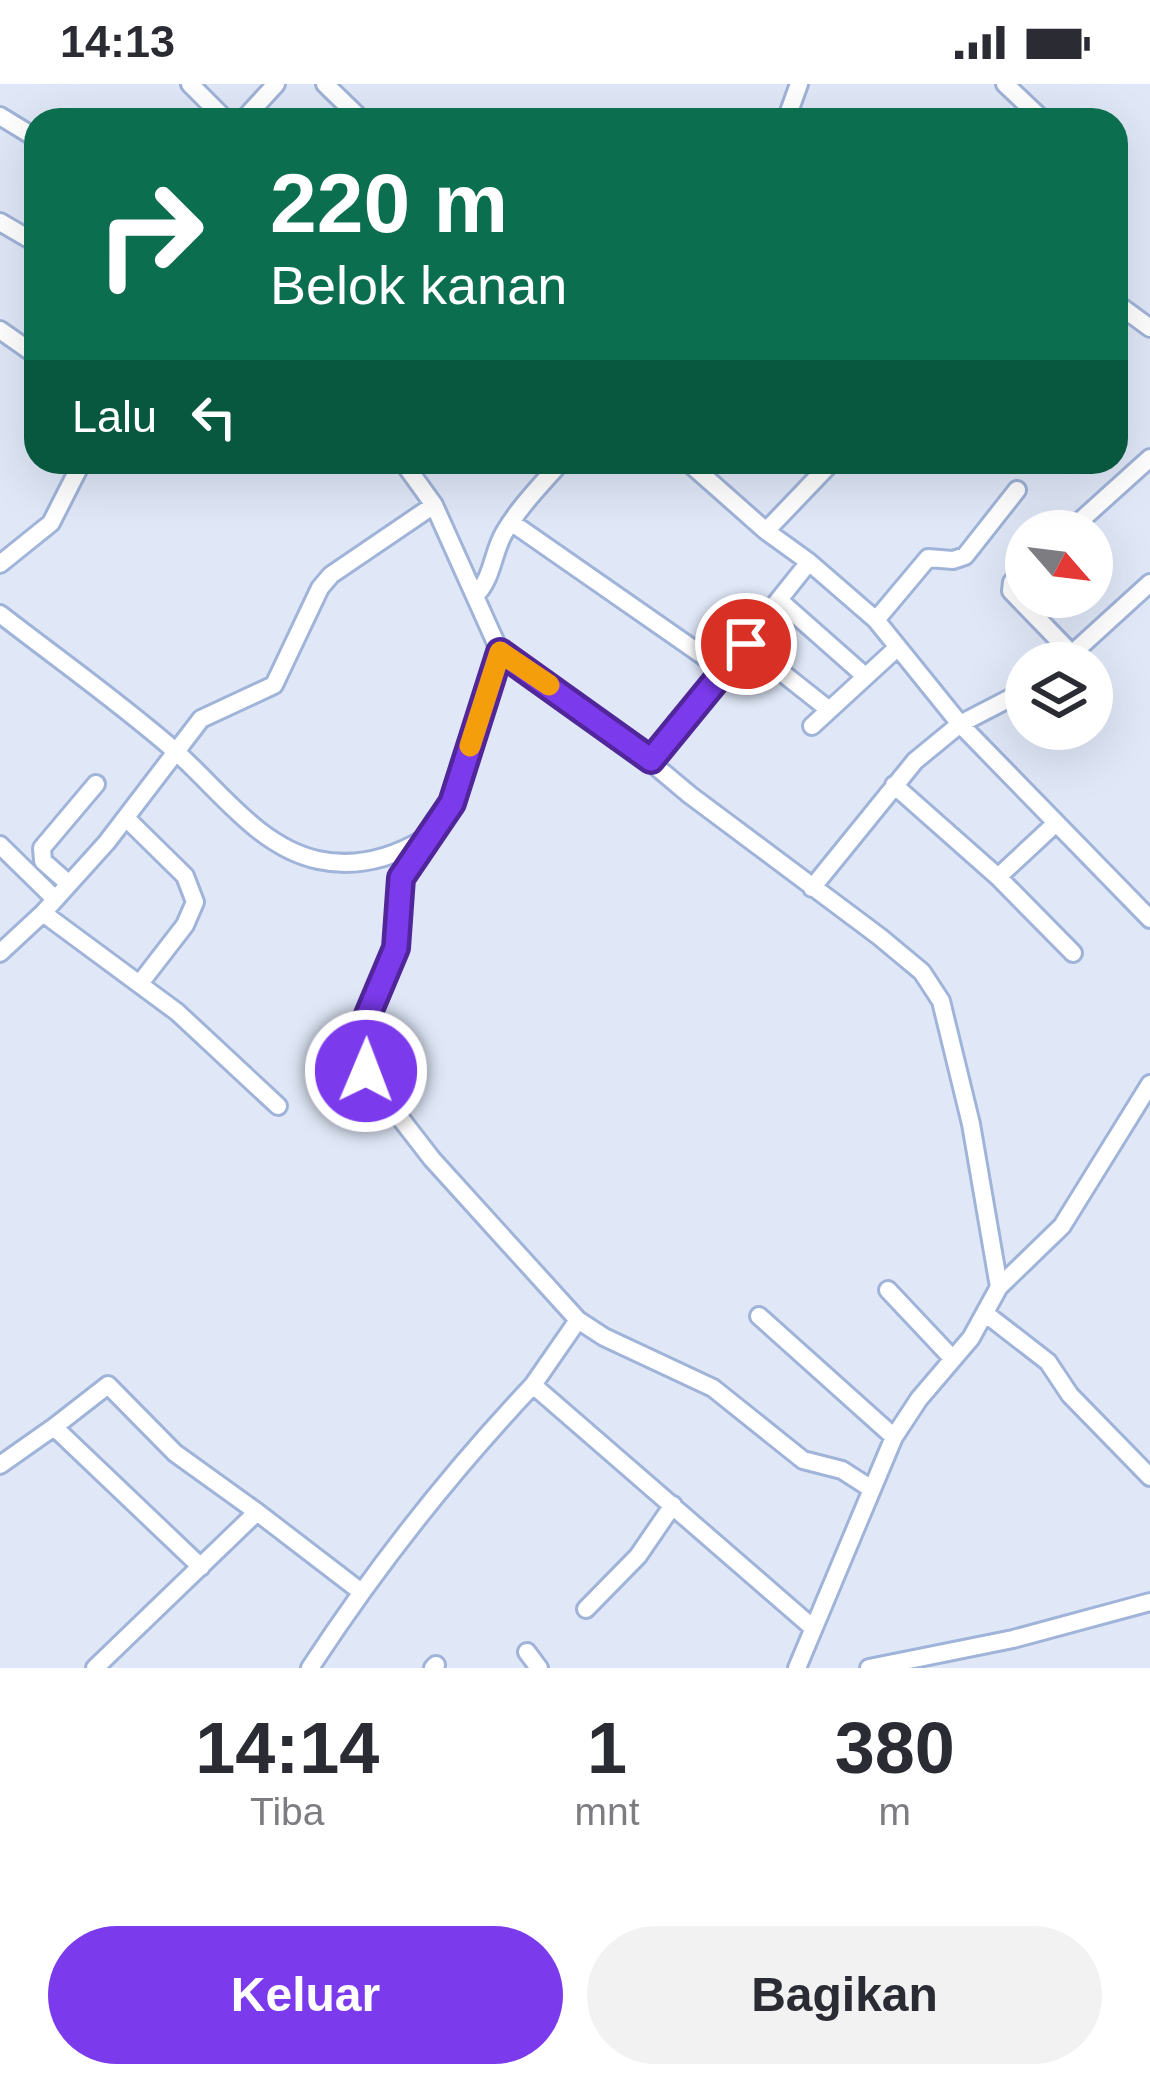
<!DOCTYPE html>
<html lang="id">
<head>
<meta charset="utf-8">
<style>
	:root { --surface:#fff; --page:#f2f2f3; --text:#2b2b33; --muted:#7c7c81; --accent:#7c3aed }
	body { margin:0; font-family:Helvetica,sans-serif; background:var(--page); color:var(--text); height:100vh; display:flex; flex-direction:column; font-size:45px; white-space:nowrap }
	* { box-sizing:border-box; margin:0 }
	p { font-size:39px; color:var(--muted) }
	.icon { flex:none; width:66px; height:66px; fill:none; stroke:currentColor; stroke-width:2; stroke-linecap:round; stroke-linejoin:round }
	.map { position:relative; height:1584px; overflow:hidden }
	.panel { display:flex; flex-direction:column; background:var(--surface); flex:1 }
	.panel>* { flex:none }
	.guide { position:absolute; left:24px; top:24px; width:1104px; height:366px; border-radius:36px; box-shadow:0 12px 48px #0002; background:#0b6e4f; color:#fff; overflow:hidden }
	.needle { width:78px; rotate:118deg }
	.controls { position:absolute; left:1005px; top:426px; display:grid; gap:24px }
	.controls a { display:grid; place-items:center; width:108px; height:108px; border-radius:50%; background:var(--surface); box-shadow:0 12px 48px #0002; font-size:60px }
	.pin { position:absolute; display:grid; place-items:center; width:102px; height:102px; color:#fff; margin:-51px; border:6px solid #fff; border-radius:50%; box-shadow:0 3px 12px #0007 }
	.me { position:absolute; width:132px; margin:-66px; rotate:1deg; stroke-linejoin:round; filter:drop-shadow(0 0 9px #0008) }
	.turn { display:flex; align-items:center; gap:42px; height:252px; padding:0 48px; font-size:54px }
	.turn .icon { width:156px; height:156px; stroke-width:2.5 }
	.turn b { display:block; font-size:84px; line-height:102px }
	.then { display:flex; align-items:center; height:114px; padding:0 48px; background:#0003; gap:24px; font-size:45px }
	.eta { display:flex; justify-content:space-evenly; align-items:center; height:204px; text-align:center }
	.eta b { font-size:72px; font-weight:700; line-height:84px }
	.action { display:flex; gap:24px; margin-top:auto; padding:24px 48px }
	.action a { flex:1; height:138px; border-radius:72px; background:var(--accent); color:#fff; font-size:48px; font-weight:700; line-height:138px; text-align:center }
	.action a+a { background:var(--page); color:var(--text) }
	.status { display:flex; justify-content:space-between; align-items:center; height:84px; padding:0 60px; background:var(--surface); direction:ltr }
	.status svg { height:33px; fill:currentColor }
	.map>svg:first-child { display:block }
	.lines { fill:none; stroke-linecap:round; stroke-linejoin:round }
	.minor-casing { stroke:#a0b3d8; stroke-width:22 }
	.minor { stroke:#fff; stroke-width:16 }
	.route-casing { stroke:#51269a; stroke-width:30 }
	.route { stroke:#7c3aed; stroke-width:21 }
	.slow { stroke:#f59e0b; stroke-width:21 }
</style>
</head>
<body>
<div class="status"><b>14:13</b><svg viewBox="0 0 49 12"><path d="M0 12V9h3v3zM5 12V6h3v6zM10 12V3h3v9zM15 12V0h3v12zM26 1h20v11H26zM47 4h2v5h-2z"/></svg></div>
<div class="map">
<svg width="1150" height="1584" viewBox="0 0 1150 1584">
	<rect width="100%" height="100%" fill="#e0e8f8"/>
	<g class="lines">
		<g class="minor-casing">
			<path id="minor" d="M190,0l36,36
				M325,0l37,36
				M1005,0l38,36
				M0,32l36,22
				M243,36l33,-36
				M786,36l13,-36
				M0,138l36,21
				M1116,219l34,25
				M0,246l30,21h6
				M403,378l31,43 66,147 103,70 87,73 190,142 42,35 19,29 30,123 28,163 -28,51 -52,61 -25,38 -97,231
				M688,378l78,69 43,31
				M511,438l214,149
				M766,447l66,-69
				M1069,447l81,-73
				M0,480l51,-41 31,-61
				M1026,486l-14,12 -1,9 62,64
				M475,512c18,-18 17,-42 29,-63 15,-26 37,-48 57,-71
				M779,516l86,76
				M0,530c58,45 119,88 174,136 44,38 84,97 144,110 37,8 74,-2 106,-21
				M876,536l52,-62 25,2 12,-4 52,-66
				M746,560l82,65
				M500,568l-49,151 -50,76 -5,69 -31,69 -6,19 1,17 17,35 55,71 146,161 26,17 109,51 90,72 39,10 28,18
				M1062,579l88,-80
				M812,642l86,-79
				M651,676l158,-198 67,58 84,104 190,195
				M894,701l104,92 75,76
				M126,734l59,58 10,26 -10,23 -44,57
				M0,761l55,54
				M998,793l57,-53
				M69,800l-26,-23 -1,-13 54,-64
				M812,804l103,-127 45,-37 66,-34
				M43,829l134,99 101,94
				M0,869l43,-40 64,-71 94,-123 73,-34 46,-97 11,-13 103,-70
				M999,1203l63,-61 88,-142
				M888,1206l64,68
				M986,1230l62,48 22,33 80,82
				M759,1232l135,121
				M578,1236l-45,65 279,242
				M54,1343l54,-42 67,68 82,59
				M0,1381l54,-38 147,140
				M586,1525l52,-53 35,-51
				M527,1568l12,16
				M95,1584l162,-156 103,79
				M310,1584c66,-101 140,-195 223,-283
				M433,1584l3,-3
				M869,1584l144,-29 137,-37"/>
		</g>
		<use href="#minor" class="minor"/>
	</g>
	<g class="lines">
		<g class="route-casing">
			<path id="route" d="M366,987l-7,-35 37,-88 5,-70 51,-75 48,-151 151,108 95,-116"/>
		</g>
		<use href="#route" class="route"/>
		<path class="slow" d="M470,662l30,-94 49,33"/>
	</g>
</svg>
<div class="controls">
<a><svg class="needle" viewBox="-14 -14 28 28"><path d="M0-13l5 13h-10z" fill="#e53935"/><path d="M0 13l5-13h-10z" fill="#7c7c81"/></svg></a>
<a><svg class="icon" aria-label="layers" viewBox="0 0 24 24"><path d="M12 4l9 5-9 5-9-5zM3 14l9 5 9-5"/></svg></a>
</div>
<div class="pin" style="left:746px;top:560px;background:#d93025"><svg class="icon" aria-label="arrive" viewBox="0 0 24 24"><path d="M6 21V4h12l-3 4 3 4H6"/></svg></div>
<svg class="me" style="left:366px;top:987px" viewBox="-20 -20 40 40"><circle r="17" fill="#7c3aed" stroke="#fff" stroke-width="3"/><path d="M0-11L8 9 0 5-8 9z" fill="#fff"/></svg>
<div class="guide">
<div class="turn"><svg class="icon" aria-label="right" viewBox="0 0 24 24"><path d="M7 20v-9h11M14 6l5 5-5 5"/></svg><div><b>220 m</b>Belok kanan</div></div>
<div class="then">Lalu<svg class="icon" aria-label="left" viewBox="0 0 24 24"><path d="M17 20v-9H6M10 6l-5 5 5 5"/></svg></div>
</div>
</div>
<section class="panel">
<div class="eta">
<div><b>14:14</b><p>Tiba</p></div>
<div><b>1</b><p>mnt</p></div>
<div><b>380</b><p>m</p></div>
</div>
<div class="action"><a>Keluar</a><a>Bagikan</a></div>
</section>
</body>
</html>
